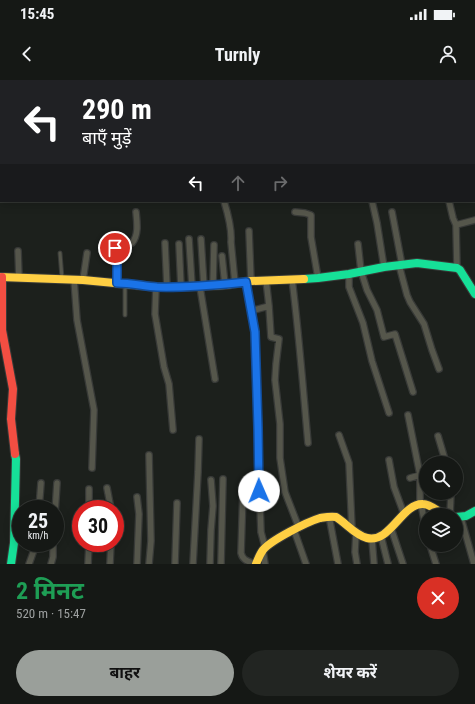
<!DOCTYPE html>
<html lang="hi">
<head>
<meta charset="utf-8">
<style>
	:root { --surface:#151815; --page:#222522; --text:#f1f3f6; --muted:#9da0a0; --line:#343734; --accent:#9a9f9a }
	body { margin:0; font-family:"Roboto Condensed","Noto Sans Devanagari",sans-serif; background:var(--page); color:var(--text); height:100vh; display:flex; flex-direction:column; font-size:15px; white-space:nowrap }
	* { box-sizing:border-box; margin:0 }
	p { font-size:13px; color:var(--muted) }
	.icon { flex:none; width:22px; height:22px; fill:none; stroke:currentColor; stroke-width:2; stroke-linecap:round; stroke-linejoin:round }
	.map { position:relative; height:484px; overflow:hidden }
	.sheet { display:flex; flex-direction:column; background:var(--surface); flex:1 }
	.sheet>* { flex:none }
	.hud { position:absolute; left:0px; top:0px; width:475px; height:122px; box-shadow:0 2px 10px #0003,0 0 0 1px var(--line); background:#202124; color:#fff; overflow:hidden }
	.buttons { position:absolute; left:419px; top:376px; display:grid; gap:8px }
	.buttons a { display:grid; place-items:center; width:44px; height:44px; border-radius:50%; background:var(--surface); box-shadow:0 2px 10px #0003,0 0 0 1px var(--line); font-size:20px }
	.speed { position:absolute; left:12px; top:420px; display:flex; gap:8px; font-size:20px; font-weight:700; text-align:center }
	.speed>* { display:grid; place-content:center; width:52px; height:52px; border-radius:50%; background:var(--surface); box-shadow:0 2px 10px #0003,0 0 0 1px var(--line); line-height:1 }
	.speed small { font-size:10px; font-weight:400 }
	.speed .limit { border:6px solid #d22; background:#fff; color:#111 }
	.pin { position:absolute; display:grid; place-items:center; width:34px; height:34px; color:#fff; margin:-17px; border:2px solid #fff; border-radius:50%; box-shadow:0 1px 4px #0007 }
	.me { position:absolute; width:44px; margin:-22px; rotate:359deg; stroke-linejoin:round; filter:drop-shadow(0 0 3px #0008) }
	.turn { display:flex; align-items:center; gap:14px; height:84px; padding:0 16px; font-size:18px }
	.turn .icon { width:52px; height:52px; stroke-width:2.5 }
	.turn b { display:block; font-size:28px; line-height:34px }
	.lanes { display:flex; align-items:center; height:38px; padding:0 16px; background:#0003; justify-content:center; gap:20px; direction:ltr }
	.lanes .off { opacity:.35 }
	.round { display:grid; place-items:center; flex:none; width:42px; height:42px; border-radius:21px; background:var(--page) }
	.headline { display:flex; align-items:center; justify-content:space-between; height:68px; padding:0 16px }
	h1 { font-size:24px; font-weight:700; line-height:30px; color:#1e9e55 }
	.action { display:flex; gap:8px; margin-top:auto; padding:8px 16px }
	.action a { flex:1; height:46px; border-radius:24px; background:var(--accent); color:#111; font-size:16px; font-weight:700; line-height:46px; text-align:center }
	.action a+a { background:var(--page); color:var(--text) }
	.status { display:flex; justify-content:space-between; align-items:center; height:28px; padding:0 20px; background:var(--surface); direction:ltr }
	.status svg { height:11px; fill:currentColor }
	header { display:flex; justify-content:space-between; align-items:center; height:52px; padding:0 16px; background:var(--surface); font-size:18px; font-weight:700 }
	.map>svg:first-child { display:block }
	.forest { fill:url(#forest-firs) }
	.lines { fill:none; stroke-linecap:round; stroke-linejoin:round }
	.lane-casing { stroke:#383a38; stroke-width:5 }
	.street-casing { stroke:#383a38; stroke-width:8 }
	.fast-casing { stroke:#383a38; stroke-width:10 }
	.slow-casing { stroke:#383a38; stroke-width:10 }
	.jam-casing { stroke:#383a38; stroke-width:10 }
	.lane { stroke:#55564b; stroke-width:3 }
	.street { stroke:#55564b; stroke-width:5.5 }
	.fast { stroke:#16e098; stroke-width:8 }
	.slow { stroke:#ffcf43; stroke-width:8 }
	.jam { stroke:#f24e42; stroke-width:8 }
	.route-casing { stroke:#114b97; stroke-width:10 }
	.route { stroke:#1a73e8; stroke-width:7 }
</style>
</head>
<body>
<div class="status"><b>15:45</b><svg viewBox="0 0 49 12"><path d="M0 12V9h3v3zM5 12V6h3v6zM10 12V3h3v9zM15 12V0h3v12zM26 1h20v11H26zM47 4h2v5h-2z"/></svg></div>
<header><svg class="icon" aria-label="back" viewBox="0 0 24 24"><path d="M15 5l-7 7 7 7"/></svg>Turnly<svg class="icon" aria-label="person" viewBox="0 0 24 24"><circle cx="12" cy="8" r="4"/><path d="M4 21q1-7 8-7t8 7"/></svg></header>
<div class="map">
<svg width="475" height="484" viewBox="0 0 475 484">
	<defs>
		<pattern id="forest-firs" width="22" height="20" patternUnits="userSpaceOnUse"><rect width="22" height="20" fill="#3a2504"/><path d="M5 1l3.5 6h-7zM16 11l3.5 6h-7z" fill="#564428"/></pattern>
	</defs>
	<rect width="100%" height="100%" fill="#1c201c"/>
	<path class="forest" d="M0,0h210v1h-209v99l-1,-2z"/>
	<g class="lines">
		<g class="lane-casing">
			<path id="lane" d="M60,173l2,25
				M125,205v30"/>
		</g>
		<g class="street-casing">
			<path id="street" d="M243,0v1
				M379,0v1
				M390,0v1
				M412,0v1
				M224,121c4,13 8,28 7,41l4,41
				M372,121l5,22 7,44
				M449,121l4,17 3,7 1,43
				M295,132l10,1 6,2v22l7,41
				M392,132l10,53
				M456,145l19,-5
				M249,151l2,50
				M189,159l3,47
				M201,159l3,48
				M165,163l2,44
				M179,164l2,43
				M358,164l3,27 6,19 10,20 7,27 11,-3 18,58
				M18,171l1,27
				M222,176l3,29
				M399,185l8,30 3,7 14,22 8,26 7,19
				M349,194v13l14,36 9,38 17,52
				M74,199l3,41 17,90 -2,58
				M292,199c7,54 11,109 16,164
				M83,200l4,-27
				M266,200l3,26 2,31 8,2 -3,25 -1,16 5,44v34l5,34 14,36
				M246,202l9,50 2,54 2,56v35l2,55 4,15
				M117,203v-18l-2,-17 3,-5h14c7,-8 5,-21 4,-31
				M213,206l1,-41
				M156,207l-1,27 9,53 5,17 4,46
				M200,207l15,92
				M251,231l18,-5
				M408,335l12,60v29
				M339,355l10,28 3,66
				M438,356l8,27
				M149,375l2,86 -2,23
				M389,380l5,27 10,27
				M410,398l10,-3
				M107,408l4,21
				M89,409v20
				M243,411l-2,62c2,8 7,8 14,11
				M421,424l5,26
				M39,429l2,-26
				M55,433l2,-30
				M450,435l1,-22
				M329,436l9,48
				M461,438l13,46
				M391,448l12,36
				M294,450l12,34
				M356,453l-1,19 2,12
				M381,456l7,28
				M372,459l2,25
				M430,465l6,19
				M263,471l2,13
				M29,484l5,-14 1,-7
				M51,484l2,-7v-14
				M88,484l1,-21
				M110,484l1,-21
				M137,484l2,-50 -2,-17
				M175,484l2,-61
				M193,484l5,-92 1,-33
				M210,484l1,-34 2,-24 -2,-26
				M221,484l2,-85"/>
		</g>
		<g class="fast-casing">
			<path id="fast" d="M304,199l14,-1 31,-4 35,-7 33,-4 40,5 3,2 15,24
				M456,437l10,-1 9,-5
				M11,484l3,-21 2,-84 -1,-5"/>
		</g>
		<g class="slow-casing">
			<path id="slow" d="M0,197l83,3 73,7h25l44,-2 26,-4 53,-2
				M256,484c2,-5 4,-10 7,-14 8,-10 44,-28 57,-32 6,-1 11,-2 16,-1 10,6 19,18 31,21 23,6 35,-35 56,-34 8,0 15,8 22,11"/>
		</g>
		<g class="jam-casing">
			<path id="jam" d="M2,197v53l11,59 -2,30 4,35"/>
		</g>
		<use href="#lane" class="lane"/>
		<use href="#street" class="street"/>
		<use href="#fast" class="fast"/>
		<use href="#slow" class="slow"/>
		<use href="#jam" class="jam"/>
	</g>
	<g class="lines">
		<g class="route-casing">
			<path id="route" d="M115,168l2,17v18c13,0 27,3 40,4 30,1 59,-2 89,-5l9,50 3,96 1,63"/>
		</g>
		<use href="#route" class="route"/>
	</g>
</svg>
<div class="buttons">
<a><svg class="icon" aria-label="search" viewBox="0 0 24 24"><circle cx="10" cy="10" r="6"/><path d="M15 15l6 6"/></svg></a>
<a><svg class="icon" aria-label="layers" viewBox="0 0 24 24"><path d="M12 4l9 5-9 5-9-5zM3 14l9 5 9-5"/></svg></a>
</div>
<div class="speed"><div>25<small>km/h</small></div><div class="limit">30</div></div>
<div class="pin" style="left:115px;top:168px;background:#d93025"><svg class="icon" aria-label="arrive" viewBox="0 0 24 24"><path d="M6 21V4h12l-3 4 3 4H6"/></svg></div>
<svg class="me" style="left:259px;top:411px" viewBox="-20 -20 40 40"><circle r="19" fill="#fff"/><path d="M0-13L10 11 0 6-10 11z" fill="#1a73e8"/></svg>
<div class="hud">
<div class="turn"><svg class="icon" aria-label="left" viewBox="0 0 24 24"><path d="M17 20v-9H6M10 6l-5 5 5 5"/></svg><div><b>290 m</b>बाएँ मुड़ें</div></div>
<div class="lanes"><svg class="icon" aria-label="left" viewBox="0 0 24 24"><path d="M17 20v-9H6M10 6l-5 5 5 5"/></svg><svg class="icon off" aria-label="ahead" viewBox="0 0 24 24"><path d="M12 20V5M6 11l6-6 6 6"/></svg><svg class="icon off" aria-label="right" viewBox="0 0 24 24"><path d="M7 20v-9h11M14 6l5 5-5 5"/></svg></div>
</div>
</div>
<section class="sheet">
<div class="headline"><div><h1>2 मिनट</h1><p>520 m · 15:47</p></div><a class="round" style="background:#d93025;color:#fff"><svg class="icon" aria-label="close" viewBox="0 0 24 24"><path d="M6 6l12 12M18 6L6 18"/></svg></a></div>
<div class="action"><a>बाहर</a><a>शेयर करें</a></div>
</section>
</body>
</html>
